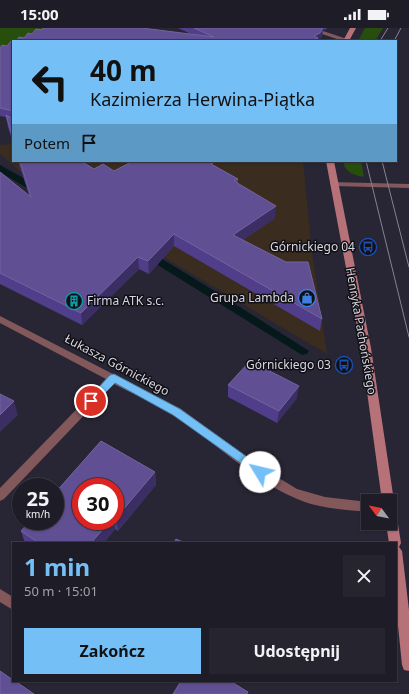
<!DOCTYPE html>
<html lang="pl">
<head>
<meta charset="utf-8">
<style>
	:root { --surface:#1e1c27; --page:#26252f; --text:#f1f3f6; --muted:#a1a1a7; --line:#3c3a44; --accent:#74c0f6 }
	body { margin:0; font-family:"Noto Sans",sans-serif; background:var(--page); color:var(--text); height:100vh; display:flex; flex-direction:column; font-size:15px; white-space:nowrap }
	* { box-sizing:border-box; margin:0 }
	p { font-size:13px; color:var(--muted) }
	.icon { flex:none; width:22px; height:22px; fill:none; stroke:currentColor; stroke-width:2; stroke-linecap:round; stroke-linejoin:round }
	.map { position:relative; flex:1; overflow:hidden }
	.drawer { position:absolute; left:12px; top:514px; width:385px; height:140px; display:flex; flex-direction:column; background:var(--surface); border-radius:0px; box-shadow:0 1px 3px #0004,0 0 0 1px var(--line) }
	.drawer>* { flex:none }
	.top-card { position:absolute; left:12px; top:12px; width:385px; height:122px; border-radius:0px; box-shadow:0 1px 3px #0004,0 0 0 1px var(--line); background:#74c0f6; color:#111; overflow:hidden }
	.needle { width:26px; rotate:302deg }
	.buttons { position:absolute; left:361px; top:466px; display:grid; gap:8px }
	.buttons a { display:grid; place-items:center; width:36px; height:36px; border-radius:0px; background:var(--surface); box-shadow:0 1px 3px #0004,0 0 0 1px var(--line); font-size:20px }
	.speed { position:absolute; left:12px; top:450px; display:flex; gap:8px; font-size:20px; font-weight:700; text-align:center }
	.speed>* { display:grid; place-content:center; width:52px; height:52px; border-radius:50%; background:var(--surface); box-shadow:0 1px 3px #0004,0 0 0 1px var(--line); line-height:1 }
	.speed small { font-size:10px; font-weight:400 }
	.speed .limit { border:6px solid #d22; background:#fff; color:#111 }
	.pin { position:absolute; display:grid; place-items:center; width:34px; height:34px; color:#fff; margin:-17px; border:2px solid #fff; border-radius:50%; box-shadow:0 1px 4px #0007 }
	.me { position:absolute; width:44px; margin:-22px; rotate:306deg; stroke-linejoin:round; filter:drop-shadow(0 0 3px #0008) }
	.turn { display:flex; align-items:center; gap:14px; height:84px; padding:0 12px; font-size:18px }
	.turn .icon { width:52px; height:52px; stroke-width:2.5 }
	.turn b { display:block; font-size:28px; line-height:34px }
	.then { display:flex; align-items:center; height:38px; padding:0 12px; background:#0003; gap:8px; font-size:15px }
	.round { display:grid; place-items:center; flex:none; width:42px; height:42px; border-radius:0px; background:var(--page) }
	.overview { display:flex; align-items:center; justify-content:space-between; height:68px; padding:0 12px }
	h1 { font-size:24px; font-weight:700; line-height:30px; color:var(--accent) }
	.action { display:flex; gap:8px; margin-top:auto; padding:8px 12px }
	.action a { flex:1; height:46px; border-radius:0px; background:var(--accent); color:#111; font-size:16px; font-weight:700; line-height:46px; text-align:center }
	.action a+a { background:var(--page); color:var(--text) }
	.status { display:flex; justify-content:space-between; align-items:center; height:28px; padding:0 20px; background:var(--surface); direction:ltr }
	.status svg { height:11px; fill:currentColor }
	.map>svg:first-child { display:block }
	.commercial { fill:#3a2c1f }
	.green { fill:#274e0c }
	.water { fill:#05181a }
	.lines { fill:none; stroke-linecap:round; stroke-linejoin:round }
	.lane { fill:#83585b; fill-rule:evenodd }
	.street { fill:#83585b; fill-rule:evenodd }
	.secondary { fill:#b67278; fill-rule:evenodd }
	.tram { stroke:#85838f; stroke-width:1 }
	.wall { fill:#513e8a; fill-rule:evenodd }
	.shaded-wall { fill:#3b2e63 }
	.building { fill:#604f93; stroke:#72649f }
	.route { fill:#74c0f6; stroke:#4b7da0 }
	.labels { text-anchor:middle; stroke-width:3; stroke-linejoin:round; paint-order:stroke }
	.poi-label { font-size:12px; fill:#d8d7e1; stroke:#101016; text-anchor:end }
	.street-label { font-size:12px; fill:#d8d7e1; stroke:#101016 }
</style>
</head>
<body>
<div class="status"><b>15:00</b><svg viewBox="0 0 49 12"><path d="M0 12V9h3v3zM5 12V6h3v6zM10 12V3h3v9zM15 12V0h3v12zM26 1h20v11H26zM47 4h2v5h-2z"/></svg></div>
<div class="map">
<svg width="409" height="666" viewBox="0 0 409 666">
	<rect width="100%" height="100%" fill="#282634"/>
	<path class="commercial" d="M13,116v17h290l9,92 15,101 -305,-181 -22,-19v-9z"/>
	<path class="green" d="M0,0h46l-28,13h-5v2l-13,6z
		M365,0h18l-8,13h-17z
		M343,133h18l3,16c-10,-2 -20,-5 -21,-16z"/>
	<path class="water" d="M0,137c106,58 208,121 309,186l-2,3 -5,1 -141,-88 -161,-95z"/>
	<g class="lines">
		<path class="lane" d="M304,0h10l36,12 -7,1z
			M331,154l78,2v4l-75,-2 -4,-2z
			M0,561l13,8v13l-13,-8z"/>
		<path class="street" d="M0,288l181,93 83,60 33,20 28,8 43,5v10c-19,-2 -39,-3 -57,-8 -51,-15 -94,-62 -138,-89 -19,-12 -39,-21 -59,-31l-110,115 -4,2v-13l106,-109 -106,-56z"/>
		<path class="secondary" d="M350,0h6l-7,13h-6z
			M326,133h8l37,187 23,153 -4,4v-4h-8l-21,-153z
			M390,479l4,1 2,4 5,31 -2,4 3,4 7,59v61l-5,-1 -2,-5 -6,-59v-63h-7l-3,-20h4z"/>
		<path class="tram" d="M380,13l8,-13
			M394,13l7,-13
			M366,133l43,176
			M382,133l27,106"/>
	</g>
	<path class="wall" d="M178,0h149l-2,2 -2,-1 -1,7 -3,4 -295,-2 8,-4 10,-4 149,4z
		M13,13v77h-2l2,1v24l-5,-16 -2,-10 -6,-1v-68l7,-2z
		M18,133h63l13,8 20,2 99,-6 25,14v4l37,35 -32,22 79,79 -2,12 -146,-85 -25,28 -10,-5 -57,56 -82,-41v-112l29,23z
		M228,357l69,13 -20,25 -49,-26z
		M101,413l54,31 1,13 -38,46 -3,-2 -11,14h-79l-4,-12 9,-10h25v-28zM81,459h34v34h-34z"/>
	<path class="shaded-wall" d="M323,0l-1,8 -3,4 -7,1 2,-5z
		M276,178l-1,12 -42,29v-12z
		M174,206v12l-25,28 -1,-13z
		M138,229l1,12 -57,56 -1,-12z
		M299,358l-2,12 -20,25 2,-12z
		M14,373l4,14 -18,17v-17z
		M155,444l1,13 -38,46 -2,-13z
		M110,493h4l1,8 -11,14h-13z"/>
	<path class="building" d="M43,0h99l72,9 -20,-9h129l-3,5 -6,3 4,2 -6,3h-296l3,-4 5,1 4,-5 4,1 4,-5 6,1z
		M11,13h2v70l-13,-3v-60l2,-3 5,1z
		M6,87l7,4v20z
		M20,133h61l13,8 9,-5 11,7 19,-10h77l3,2 -2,1 27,15 -4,2 42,25 -43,29 53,27h22l14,57 -148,-85 -26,27 -10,-4 -57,56 -81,-40v-101l31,25z
		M250,333l49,25 -20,25 -51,-26z
		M0,366l14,7 -14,14z
		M101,413l54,31 -39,46h-1v-31h-34v34h29l-19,22h-52l-18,-12 9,-10h25v-28z
		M176,511l9,4h-11z
		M0,643l13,9v1h2l19,13h-34z
		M181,653h49l18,11 -1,2h-74z"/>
	<path class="route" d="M114,346l66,35 84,60 1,3 -1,2 -4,2 -4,-2 -83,-59 -58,-32 -21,21h-6l-2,-3 2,-2 22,-24z"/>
	<defs>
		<g id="bus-ring" transform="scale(0.9)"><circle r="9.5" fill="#101016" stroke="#1a4fb4" stroke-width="1.5"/><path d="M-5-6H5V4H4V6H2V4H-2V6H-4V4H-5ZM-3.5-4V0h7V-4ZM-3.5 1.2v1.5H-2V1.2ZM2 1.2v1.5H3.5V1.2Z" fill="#1a4fb4"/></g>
		<g id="shop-ring" transform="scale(0.9)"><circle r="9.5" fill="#101016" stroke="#3f7fe0" stroke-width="1.5"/><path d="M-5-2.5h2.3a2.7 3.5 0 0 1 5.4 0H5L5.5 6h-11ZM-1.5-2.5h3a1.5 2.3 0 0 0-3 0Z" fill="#3f7fe0"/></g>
		<g id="building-ring" transform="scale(0.9)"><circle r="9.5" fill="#101016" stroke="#0f9aa8" stroke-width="1.5"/><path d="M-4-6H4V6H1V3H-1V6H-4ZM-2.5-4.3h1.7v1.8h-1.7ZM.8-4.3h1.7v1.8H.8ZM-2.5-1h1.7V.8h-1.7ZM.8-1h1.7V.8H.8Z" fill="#0f9aa8"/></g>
	</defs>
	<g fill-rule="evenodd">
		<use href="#bus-ring" x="368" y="219"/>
		<use href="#shop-ring" x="307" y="270"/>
		<use href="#building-ring" x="74" y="273"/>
		<use href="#bus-ring" x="344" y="337"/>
	</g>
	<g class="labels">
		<g class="poi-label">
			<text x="355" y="223">Górnickiego 04</text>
			<text x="294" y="274">Grupa Lambda</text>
			<text x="87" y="277" text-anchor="start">Firma ATK s.c.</text>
			<text x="331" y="341">Górnickiego 03</text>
		</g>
		<g class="street-label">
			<text transform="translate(361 303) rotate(80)" y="4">Henryka Pachońskiego</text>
			<text transform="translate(117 337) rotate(28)" y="4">Łukasza Górnickiego</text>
		</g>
	</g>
</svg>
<div class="buttons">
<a><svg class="needle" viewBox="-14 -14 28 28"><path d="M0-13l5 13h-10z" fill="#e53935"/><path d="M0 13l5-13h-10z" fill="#a1a1a7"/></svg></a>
</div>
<div class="speed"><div>25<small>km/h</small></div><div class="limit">30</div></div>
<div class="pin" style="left:91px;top:373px;background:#d93025"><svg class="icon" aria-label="arrive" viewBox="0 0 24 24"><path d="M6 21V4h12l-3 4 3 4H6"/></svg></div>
<svg class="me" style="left:260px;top:444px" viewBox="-20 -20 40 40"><circle r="19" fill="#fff"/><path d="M0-13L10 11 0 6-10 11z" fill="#74c0f6"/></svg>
<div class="top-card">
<div class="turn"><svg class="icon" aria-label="left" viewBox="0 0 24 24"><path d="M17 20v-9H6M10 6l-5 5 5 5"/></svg><div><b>40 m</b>Kazimierza Herwina-Piątka</div></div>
<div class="then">Potem<svg class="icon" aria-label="arrive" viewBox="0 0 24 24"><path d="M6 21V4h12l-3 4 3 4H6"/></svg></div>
</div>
<section class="drawer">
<div class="overview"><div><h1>1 min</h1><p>50 m · 15:01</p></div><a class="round"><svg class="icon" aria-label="close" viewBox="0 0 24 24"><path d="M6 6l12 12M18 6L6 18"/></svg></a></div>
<div class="action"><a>Zakończ</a><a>Udostępnij</a></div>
</section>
</div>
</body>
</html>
